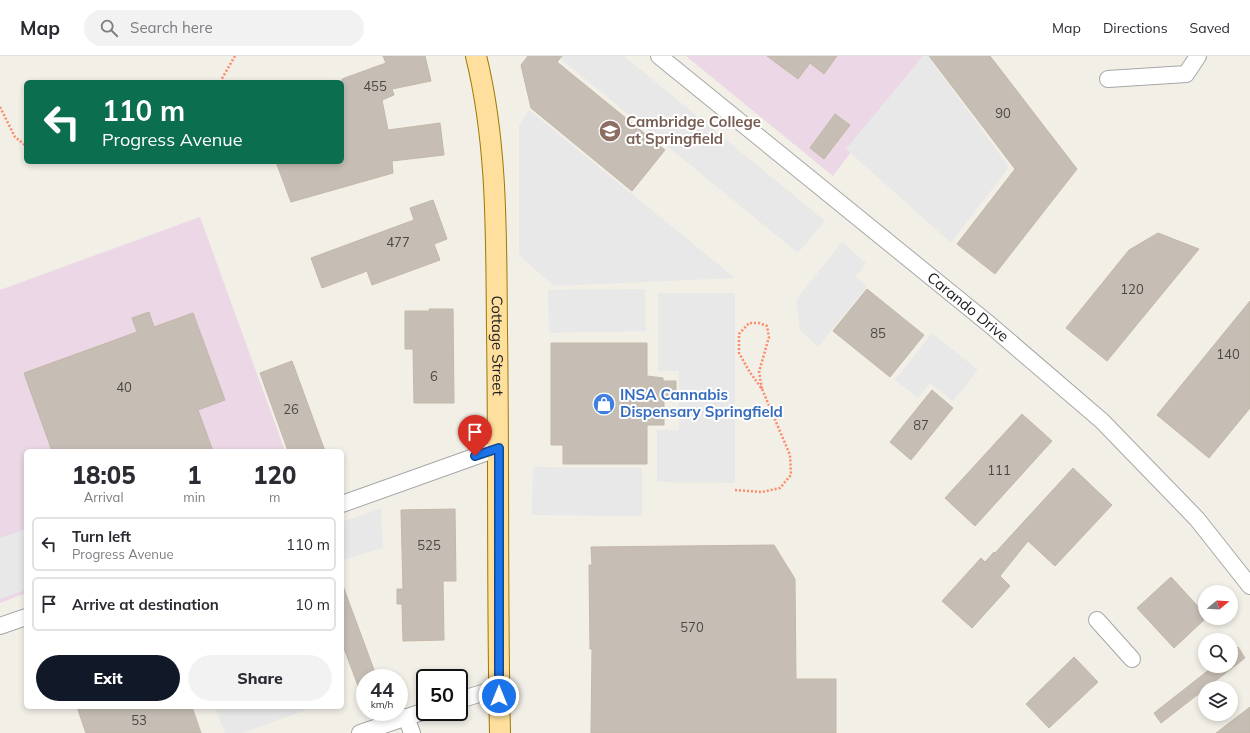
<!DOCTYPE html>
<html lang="en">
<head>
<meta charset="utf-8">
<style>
	:root { --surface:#fff; --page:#f2f2f3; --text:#2b2b33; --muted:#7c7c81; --line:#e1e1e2; --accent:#111827 }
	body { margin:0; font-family:Mulish,sans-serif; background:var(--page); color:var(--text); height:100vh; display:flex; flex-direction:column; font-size:15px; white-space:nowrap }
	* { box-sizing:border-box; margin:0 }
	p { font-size:13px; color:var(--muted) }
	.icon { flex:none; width:22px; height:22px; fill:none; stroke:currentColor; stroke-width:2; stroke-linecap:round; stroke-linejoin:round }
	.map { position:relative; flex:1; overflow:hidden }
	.panel { position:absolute; left:24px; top:393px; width:320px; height:260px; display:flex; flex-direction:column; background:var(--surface); border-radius:6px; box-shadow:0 2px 6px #0003 }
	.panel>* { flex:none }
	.top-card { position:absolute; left:24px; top:24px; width:320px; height:84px; border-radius:6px; box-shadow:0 2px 6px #0003; background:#0b6e4f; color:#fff; overflow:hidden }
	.needle { width:26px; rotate:72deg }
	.fabs { position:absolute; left:1198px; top:529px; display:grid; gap:8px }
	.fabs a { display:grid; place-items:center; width:40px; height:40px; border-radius:50%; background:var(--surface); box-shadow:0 2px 6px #0003; font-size:20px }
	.speed { position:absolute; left:356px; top:613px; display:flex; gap:8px; font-size:20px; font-weight:700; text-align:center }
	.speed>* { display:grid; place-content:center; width:52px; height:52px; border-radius:50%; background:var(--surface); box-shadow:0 2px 6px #0003; line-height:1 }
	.speed small { font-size:10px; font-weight:400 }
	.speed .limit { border:2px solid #111; border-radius:6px; background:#fff; color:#111 }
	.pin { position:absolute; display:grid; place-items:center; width:34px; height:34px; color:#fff; margin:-41px -17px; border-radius:50% 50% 50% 0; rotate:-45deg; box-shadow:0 0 4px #0007 }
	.pin .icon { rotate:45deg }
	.me { position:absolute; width:44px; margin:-22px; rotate:0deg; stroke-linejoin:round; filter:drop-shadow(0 0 3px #0008) }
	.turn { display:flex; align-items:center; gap:14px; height:84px; padding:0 12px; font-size:18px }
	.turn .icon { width:52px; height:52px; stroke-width:2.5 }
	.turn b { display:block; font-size:28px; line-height:34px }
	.eta { display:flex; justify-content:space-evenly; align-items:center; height:68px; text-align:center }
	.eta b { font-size:24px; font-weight:800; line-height:28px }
	.action { display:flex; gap:8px; margin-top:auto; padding:8px 12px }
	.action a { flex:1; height:46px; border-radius:24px; background:var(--accent); color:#fff; font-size:16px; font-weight:800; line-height:46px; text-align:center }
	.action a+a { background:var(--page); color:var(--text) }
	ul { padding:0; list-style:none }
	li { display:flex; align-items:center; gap:12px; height:54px; margin:0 8px 6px; padding:0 4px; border:2px solid var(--line); border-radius:6px }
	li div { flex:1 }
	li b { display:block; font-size:15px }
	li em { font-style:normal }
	header { display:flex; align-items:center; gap:24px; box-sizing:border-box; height:56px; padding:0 20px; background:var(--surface); border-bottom:1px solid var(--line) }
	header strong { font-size:19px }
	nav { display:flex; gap:22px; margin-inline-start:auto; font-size:14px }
	.search { width:280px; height:36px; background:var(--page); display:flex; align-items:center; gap:10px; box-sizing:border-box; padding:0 14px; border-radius:22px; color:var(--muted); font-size:15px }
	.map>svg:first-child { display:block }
	.industrial { fill:#ebd7e5 }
	.parking { fill:#e8e8e8 }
	.building { fill:#c6beb5; stroke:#c4b7a7 }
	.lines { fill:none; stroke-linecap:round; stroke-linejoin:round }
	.minor-casing { stroke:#a7a7a7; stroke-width:18 }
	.major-casing { stroke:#9c7900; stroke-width:22 }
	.path { stroke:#ff8869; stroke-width:2.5; stroke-dasharray:2 2; stroke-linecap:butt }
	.minor { stroke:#fff; stroke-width:16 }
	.major { stroke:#ffdf9d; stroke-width:20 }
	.route-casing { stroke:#114b97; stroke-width:10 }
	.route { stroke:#1a73e8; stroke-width:7 }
	.labels { text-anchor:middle; stroke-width:4; stroke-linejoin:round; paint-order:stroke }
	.number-label { font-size:13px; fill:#4a4845 }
	.education-label { font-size:15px; font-weight:bold; fill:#785e54; stroke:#fff; text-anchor:start }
	.street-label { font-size:15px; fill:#202020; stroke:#fff }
	.shop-label { font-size:15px; font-weight:bold; fill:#366cbe; stroke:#fff; text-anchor:start }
</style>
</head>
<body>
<header>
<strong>Map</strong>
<div class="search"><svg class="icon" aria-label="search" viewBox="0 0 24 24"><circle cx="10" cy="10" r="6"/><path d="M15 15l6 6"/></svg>Search here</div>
<nav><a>Map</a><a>Directions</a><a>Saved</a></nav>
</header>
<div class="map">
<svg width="1250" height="677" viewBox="0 0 1250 677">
	<rect width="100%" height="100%" fill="#f1efe6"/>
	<path class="industrial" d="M686,0h237l-90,120z
		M200,161l85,234h-259v142l-26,10v-313z"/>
	<path class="parking" d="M557,0h67l201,165 -27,32z
		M923,0h5l81,111 -58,76 -105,-94z
		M529,54l206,168 -181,8 -35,-31v-130z
		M842,186l24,21 -10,14 11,10 -49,60 -18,-17 -4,-30z
		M645,233l1,42 -97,2 -1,-43z
		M658,237h77v190l-78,-1v-52h22v-59h-21z
		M932,277l46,37 -25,31 -23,-18 -12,15 -23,-18z
		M533,411l109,1v48l-110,-1z
		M381,452l2,40 -41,12v-38z
		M26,473v61l-26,9v-61z
		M215,651h99l-72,26h-17z"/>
	<path class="building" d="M383,0h42l6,25 -39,8 2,6 -12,5 6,30 52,-7 4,32 -52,6 1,12 -102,29 -15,-40h66v-83l44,-16z
		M528,0h34l-5,6 108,88 -33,41 -101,-83 -10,-43z
		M767,0h70l-13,18 -14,-11 -12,16z
		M929,0h61l87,113 -82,105 -38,-30 58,-75z
		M835,58l15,11 -26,34 -14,-11z
		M433,144l14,39 -13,5 6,16 -68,25 -5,-14 -45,17 -11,-30 103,-38 -4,-12z
		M1158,177l41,16 -92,112 -41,-33 63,-78z
		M867,233l57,46 -34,42 -57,-46z
		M1250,245v107l-41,50 -52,-43z
		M429,253h24l1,94h-40l-1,-54h-8v-38h25z
		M149,256l5,15 39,-14 32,87 -27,10 15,41h-161l-28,-78 113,-41 -5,-14z
		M551,287h96v33l16,2v3h13v19l-12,-1v26h-17v39h-84v-19h-12z
		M292,305l33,90h-37l-28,-78z
		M932,334l21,18 -42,52 -21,-18z
		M1022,358l30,27 -77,85 -30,-28z
		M1073,412l39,37 -57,61 -27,-25 -28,35 10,10 -38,42 -30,-27 39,-43 4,4 9,-10 1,1z
		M455,453l1,72h-13l1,59 -41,1 -1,-37h-5v-15h6l-2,-79z
		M774,489l21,34 1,100h40v54h-245l1,-84h-2l-1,-84h3l-1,-18z
		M1171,521l34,37 1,4 -32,30 -37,-40z
		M342,530h1l34,92h-12v24h-1l-22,-59z
		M1238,591l7,11 -84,65 -7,-10 60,-47h17v-13z
		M1074,601l24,25 -49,46 -23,-24z
		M77,651h115l9,26h-115z
		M1250,651v26h-34z"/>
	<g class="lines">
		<g class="minor-casing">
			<g id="minor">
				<path id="s1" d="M659,0l330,268 113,97 95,98 53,67"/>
				<path d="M1108,23l78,-5 12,-18"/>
				<path d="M342,448l157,-56"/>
				<path d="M1097,564l35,39"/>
				<path d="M0,570l26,-9"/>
				<path d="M459,644l40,-12"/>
				<path d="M406,661l6,16"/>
				<path d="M360,677l65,-22"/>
			</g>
		</g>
		<g class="major-casing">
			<g id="major">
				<path id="s2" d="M476,0c22,89 20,183 21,275 2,134 0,268 3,402"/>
			</g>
		</g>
		<path class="path" d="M220,26l15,-26
			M0,51l15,30 11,9
			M735,434l27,2 18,-4 11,-13 -1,-20 -28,-66 -13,-18 -10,-18v-19l10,-11h10l8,3 2,11 -10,35 3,17"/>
		<use href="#minor" class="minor"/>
		<use href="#major" class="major"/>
	</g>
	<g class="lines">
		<g class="route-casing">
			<path id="route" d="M475,400l24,-8v248"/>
		</g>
		<use href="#route" class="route"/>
	</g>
	<defs>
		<g id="school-disc" transform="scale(1.15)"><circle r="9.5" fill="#8d6e63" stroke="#fff"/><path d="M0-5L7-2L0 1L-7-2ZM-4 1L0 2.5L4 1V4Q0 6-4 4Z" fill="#fff"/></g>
		<g id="shop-disc" transform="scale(1.15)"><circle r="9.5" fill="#3f7fe0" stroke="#fff"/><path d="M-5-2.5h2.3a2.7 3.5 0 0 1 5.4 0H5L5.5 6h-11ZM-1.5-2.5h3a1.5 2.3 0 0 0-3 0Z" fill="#fff"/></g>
	</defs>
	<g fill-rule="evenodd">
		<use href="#school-disc" x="610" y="75"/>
		<use href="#shop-disc" x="604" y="348"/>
	</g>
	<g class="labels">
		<g class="number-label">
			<text x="375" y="35">455</text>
			<text x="1003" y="62">90</text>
			<text x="398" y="191">477</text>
			<text x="1132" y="238">120</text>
			<text x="878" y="282">85</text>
			<text x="1228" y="303">140</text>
			<text x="434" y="325">6</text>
			<text x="124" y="336">40</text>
			<text x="291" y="358">26</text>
			<text x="921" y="374">87</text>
			<text x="999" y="419">111</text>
			<text x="429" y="494">525</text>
			<text x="692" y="576">570</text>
			<text x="139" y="669">53</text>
		</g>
		<g class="education-label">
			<text x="626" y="71">Cambridge College<tspan x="626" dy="17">at Springfield</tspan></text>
		</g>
		<g class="street-label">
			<text dy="5" stroke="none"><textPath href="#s1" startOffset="398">Carando Drive</textPath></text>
			<text dy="5" stroke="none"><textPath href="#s2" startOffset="291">Cottage Street</textPath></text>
		</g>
		<g class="shop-label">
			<text x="620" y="344">INSA Cannabis<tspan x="620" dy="17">Dispensary Springfield</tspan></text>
		</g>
	</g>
</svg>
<div class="fabs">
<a><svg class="needle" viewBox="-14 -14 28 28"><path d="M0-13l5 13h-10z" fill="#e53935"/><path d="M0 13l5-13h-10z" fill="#7c7c81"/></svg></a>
<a><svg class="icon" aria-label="search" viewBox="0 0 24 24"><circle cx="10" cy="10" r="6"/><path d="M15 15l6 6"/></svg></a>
<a><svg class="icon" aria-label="layers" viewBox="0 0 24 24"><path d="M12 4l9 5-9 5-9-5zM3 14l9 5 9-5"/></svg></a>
</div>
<div class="speed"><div>44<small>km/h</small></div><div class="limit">50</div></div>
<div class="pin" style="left:475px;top:400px;background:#d93025"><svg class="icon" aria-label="arrive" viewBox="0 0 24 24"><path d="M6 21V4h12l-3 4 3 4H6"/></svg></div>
<svg class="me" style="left:499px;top:640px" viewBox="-20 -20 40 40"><circle r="17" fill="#1a73e8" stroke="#fff" stroke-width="3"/><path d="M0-11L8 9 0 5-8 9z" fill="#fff"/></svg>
<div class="top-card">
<div class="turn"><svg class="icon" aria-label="left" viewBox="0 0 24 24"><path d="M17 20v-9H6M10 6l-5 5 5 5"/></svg><div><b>110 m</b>Progress Avenue</div></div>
</div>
<section class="panel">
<div class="eta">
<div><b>18:05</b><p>Arrival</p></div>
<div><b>1</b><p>min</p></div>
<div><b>120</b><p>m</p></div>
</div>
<ul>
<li><svg class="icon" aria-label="left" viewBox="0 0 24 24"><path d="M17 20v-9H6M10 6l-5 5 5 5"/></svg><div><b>Turn left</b><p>Progress Avenue</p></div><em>110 m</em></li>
<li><svg class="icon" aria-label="arrive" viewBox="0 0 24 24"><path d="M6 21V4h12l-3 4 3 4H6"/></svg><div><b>Arrive at destination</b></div><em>10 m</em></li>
</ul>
<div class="action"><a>Exit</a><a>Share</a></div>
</section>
</div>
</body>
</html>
